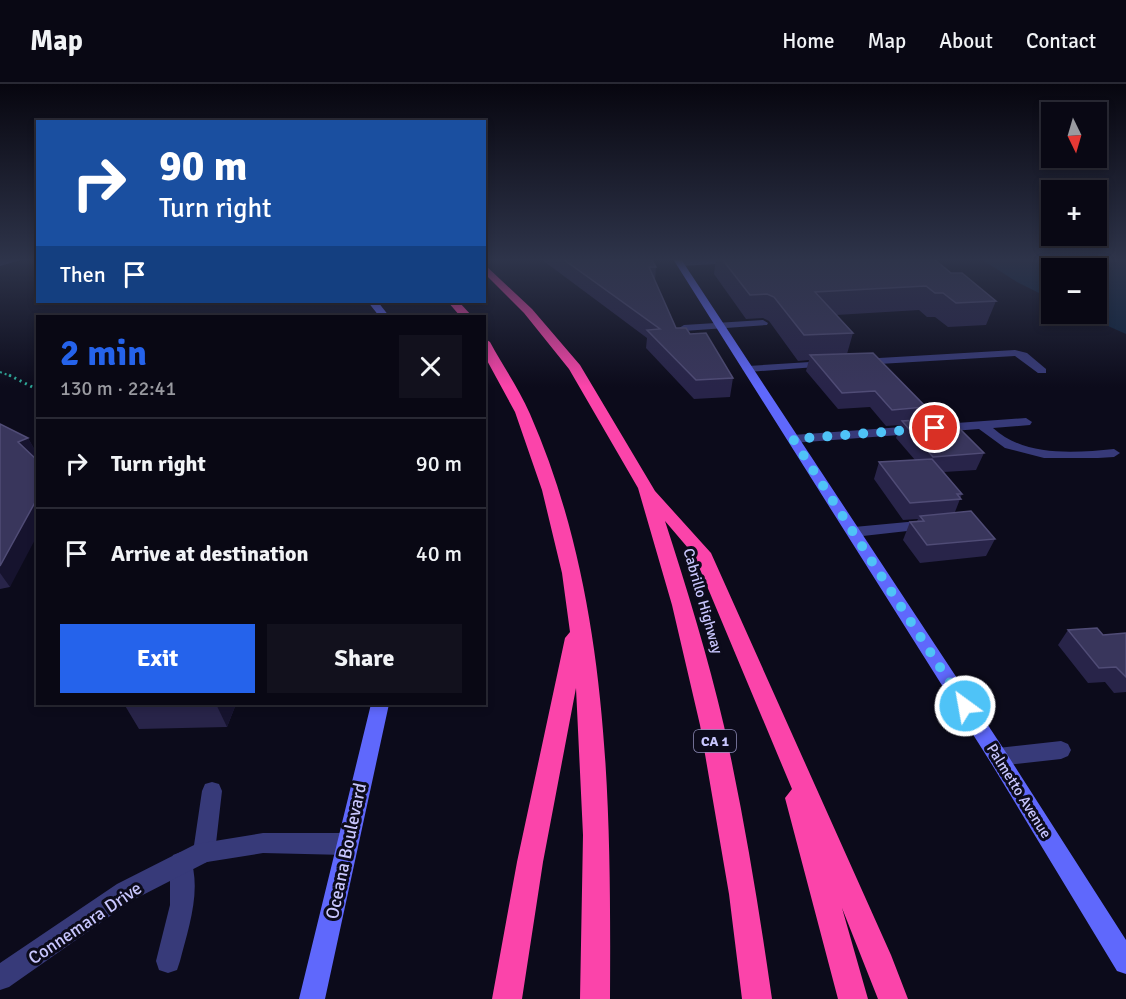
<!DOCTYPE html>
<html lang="en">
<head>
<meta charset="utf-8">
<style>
	:root { --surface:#090814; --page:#12111d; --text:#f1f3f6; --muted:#999aa0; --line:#292934; --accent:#2563eb }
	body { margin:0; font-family:Signika,sans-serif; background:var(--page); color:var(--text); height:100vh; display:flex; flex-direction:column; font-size:22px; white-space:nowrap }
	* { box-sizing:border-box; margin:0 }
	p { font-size:20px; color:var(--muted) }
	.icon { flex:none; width:33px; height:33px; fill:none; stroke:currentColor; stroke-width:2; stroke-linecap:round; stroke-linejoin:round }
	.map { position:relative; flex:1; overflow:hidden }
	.side { position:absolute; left:36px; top:231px; width:450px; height:390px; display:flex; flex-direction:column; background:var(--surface); border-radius:0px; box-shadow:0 3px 9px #0003,0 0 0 2px var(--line) }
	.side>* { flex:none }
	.hud { position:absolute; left:36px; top:36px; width:450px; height:183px; border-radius:0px; box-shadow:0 3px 9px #0003,0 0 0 2px var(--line); background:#1a4fa0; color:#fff; overflow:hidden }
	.needle { width:39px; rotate:175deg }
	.buttons { position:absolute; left:1041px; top:18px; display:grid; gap:12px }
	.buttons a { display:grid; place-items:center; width:66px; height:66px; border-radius:0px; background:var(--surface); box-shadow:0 3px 9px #0003,0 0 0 2px var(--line); font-size:30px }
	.pin { position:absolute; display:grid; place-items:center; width:51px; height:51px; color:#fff; margin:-26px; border:3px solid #fff; border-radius:50%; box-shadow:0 2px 6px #0007 }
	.me { position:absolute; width:66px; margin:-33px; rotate:328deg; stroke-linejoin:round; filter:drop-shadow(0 0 4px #0008) }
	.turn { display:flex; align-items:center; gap:21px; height:126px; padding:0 24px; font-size:27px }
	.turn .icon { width:78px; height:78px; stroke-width:2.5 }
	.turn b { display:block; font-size:42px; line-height:51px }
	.then { display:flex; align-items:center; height:57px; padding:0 24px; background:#0003; gap:12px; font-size:22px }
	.round { display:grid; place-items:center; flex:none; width:63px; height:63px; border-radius:0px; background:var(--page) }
	.headline { display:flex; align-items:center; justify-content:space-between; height:102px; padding:0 24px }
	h1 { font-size:36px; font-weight:700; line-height:45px; color:var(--accent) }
	.primary-button { display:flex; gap:12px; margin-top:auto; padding:12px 24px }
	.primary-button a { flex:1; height:69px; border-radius:0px; background:var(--accent); color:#fff; font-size:24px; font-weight:700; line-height:69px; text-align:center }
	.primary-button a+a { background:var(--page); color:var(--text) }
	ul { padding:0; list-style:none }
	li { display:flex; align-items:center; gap:18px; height:90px; padding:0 24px; border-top:2px solid var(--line) }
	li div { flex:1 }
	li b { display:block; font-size:22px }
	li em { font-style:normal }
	header { display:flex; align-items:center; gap:36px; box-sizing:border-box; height:84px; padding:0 30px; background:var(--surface); border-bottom:2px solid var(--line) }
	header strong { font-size:28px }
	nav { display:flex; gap:33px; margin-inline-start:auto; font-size:21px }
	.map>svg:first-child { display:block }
	.water { fill:#0c233e }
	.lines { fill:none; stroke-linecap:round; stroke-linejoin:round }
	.path-far1 { stroke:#2ea998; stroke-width:2; stroke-dasharray:2 3; stroke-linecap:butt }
	.path { stroke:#2ea998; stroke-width:3; stroke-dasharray:2 4; stroke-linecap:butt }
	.lane { fill:#373a79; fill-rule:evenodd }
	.street { fill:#373a79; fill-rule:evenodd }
	.secondary { fill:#5f68fc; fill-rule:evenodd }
	.highway { fill:#fb44aa; fill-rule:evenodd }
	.wall { fill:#282449 }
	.shaded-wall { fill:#16132e }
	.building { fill:#39365c; stroke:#504c76; stroke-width:1.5 }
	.route { stroke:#4fc3f7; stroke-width:10; stroke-dasharray:0 18 }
	.labels { text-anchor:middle; stroke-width:6; stroke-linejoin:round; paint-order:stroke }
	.shield { fill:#0c0b1b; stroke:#908eba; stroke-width:1.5 }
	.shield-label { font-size:14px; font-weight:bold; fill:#c8c6fe }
	.street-label { font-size:15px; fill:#c8c6fe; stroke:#0c0b1b }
	.near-street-label { font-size:18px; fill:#c8c6fe; stroke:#0c0b1b }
</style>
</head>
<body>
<header>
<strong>Map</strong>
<nav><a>Home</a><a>Map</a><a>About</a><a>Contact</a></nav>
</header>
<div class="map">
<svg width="1126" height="915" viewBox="0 0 1126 915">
	<rect width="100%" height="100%" fill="#0c0b1b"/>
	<path class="water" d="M981,175h145v75l-45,-20h15v-46h-44l-1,31 -34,-17z"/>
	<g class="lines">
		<path class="path-far1" d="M0,288l13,5"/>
		<path class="path" d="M9,291l29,15"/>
		<path class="lane" d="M8,175h16l-24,7v-6z
			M763,236l5,3 -1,2 -83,6 -5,-3 5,-3z
			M1015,266l12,3 19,16v4h-8l-23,-17 -153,9 -5,-3 5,-3z
			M826,277l4,1v4l-82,6 -6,-3 6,-3z
			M1026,334l6,4 -2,3 -37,3c32,29 81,25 121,21l6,4 -6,4 -16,1h-54l-39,-10 -26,-19 -186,14 -6,-4 6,-4z
			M929,436l5,2 2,3 -2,3 -80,9 -7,-5 7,-5z
			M1061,657l7,3 3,6 -3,6 -7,3 -63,7 -7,-3 -3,-6 3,-6 7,-3z
			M212,698l7,2 3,7 -7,61 -3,8 -8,3 -8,-3 -3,-8 9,-61 3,-7z
			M181,768l8,3c14,33 -1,74 -9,106l-3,9 -9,3 -9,-3 -3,-9 14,-56v-42l3,-8z"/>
		<path class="street" d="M710,175h46l-4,3 -72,4 -4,-3 4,-3z
			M263,749h83l8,4 3,7 -3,7 -8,4 -83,-2 -56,9 -74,38 -124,87 -9,3v-27l117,-79 79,-40z"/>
		<path class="secondary" d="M673,175h8l324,492 121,189v34l-9,-3 -126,-208z
			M368,218h10l11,14h-10z
			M371,620h18l-64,295h-26z"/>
		<path class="highway" d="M484,180l48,45 48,56 75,126 56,62 180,402 17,44h-30l-36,-91 26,91h-30l-53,-201 7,-9 -98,-234 -29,-34c22,68 43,136 59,205 20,90 35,182 48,273h-30l-13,-105 -29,-169 -28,-120 -34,-117 -69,-119 -45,-56 -40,-40z
			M448,218h11l13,14h-12z
			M484,254l6,4c13,24 29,47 40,72 80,182 81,389 80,585h-30l3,-164 -7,-147 -33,174 -21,137h-30l25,-137 48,-224 5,-6 -8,-59 -20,-83 -27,-78 -31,-57z"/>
	</g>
	<path class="wall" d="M541,175h110l5,8 -1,13 21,48 14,6 43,44 -3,19 -36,2 -48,-51 1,-10z
		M716,175h218l17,14 45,28 -10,24 -38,2 -13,-10h-8l-8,-7 -83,5 17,18 -6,21 79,53 -5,13 22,5 41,28 -8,17 -32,2 18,22 -7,18 40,27 -9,17 -66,7 -17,-23 7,-18 7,-1 1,-2 -15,1 -29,-41 5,-17 36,-2 -19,-22 4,-13 -14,1 -16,-19 -32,2 -32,-38 3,-11 -11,1 -29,-40 -6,-3 -17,1 -32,-45z
		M0,340l28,14 9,16 -4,2 -23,131 -10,2z
		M1068,546l35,5 23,-2v59l-12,1 -9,-11 -17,1 -30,-38z
		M124,620h112l-9,23 -88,2z"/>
	<path class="shaded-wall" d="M28,354l9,16 -9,5 -10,-17z
		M38,413v37l-28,53 -10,-14v-7z
		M216,620h20l-9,23z"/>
	<path class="building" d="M563,175h88l5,8h-7l27,61h10l4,6 16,-1 27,45 -37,2 -49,-50 13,-1z
		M722,175h212l17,14h11l34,28 -40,2 -13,-10h-8l-9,-7 -111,6 38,41 -49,2 -30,-38 -7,-3 -17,1z
		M873,269l53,54 -34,3 -17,-19 -33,2 -32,-38z
		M936,335l7,6 12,-1 29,29 -51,4 -31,-36z
		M0,340l28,14 -10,4 20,19v36l-38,69z
		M932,375l30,35h-5l4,5 -51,4 -31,-41z
		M971,427l24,28 -68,6 -17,-23 14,-1 -4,-5z
		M1097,544l6,7 23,-2v44l-10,-10 -17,1 -31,-38z"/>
	<linearGradient id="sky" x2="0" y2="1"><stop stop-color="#07060f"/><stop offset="0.58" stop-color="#2e344a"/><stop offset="1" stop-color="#2e344a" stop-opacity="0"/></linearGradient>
	<rect width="1126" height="303" fill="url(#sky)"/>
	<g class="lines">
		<path class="route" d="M935,344l-142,11 172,267"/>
	</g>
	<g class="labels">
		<rect class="shield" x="694" y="646" width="42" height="22" rx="4.5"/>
		<g class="shield-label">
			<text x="715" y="662">CA 1</text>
		</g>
		<g class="street-label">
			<text transform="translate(703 517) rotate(74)" y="5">Cabrillo Highway</text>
			<text transform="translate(1019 707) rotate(58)" y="5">Palmetto Avenue</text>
		</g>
		<g class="near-street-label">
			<text transform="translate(346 767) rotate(-78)" y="6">Oceana Boulevard</text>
			<text transform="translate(85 839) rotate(-34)" y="6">Connemara Drive</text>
		</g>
	</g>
</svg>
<div class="buttons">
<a><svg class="needle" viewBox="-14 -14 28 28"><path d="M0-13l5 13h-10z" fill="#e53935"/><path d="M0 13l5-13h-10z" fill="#999aa0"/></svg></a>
<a>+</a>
<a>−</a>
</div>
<div class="pin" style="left:935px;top:344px;background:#d93025"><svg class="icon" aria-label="arrive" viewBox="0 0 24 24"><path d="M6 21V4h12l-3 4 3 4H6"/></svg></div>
<svg class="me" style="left:965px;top:622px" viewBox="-20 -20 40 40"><circle r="17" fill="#4fc3f7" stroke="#fff" stroke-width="3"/><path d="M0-11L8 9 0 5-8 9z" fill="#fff"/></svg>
<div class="hud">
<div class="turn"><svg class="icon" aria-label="right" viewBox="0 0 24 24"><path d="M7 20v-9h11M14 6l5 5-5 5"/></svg><div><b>90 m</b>Turn right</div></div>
<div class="then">Then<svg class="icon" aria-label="arrive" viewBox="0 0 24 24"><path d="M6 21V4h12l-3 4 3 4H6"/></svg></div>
</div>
<section class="side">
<div class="headline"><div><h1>2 min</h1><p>130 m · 22:41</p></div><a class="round"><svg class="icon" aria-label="close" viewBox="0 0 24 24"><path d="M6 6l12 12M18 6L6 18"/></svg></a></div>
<ul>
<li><svg class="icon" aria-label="right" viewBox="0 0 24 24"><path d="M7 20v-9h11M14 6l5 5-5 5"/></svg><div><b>Turn right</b></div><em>90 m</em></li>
<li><svg class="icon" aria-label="arrive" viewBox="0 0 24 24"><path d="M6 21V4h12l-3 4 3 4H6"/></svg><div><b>Arrive at destination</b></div><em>40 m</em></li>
</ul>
<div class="primary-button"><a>Exit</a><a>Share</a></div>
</section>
</div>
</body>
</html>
